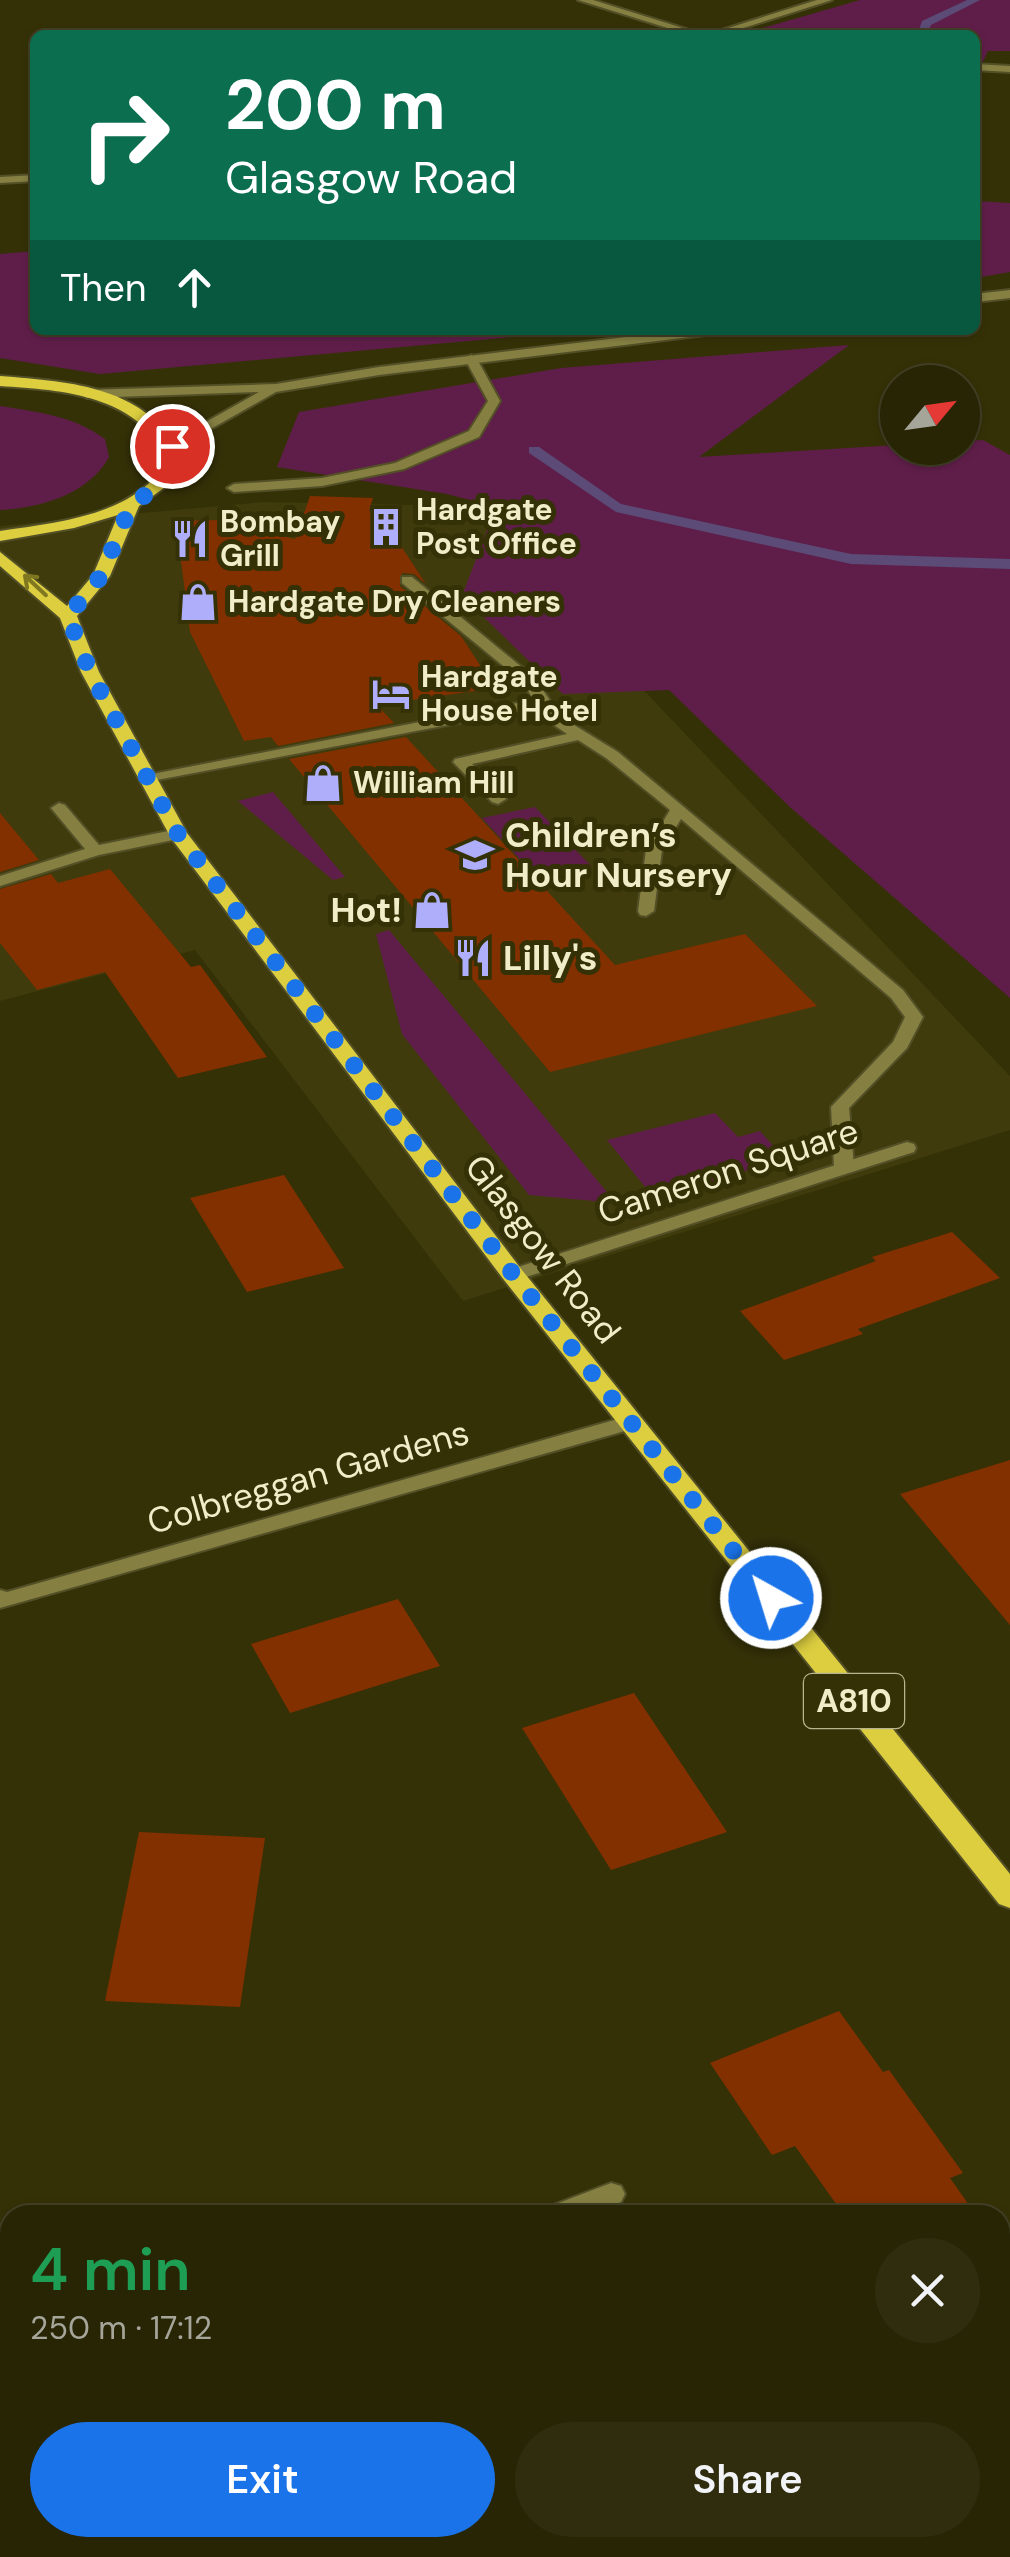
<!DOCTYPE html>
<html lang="en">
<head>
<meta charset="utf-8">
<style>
	:root { --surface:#282505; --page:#302d0f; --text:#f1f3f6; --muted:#a5a59a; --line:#444227; --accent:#1a73e8 }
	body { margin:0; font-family:"DM Sans",sans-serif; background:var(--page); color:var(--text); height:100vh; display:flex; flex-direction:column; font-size:38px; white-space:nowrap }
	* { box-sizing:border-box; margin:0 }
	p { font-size:32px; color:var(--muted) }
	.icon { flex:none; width:55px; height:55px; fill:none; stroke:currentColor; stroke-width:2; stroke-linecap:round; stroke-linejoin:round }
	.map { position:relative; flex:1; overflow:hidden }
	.sheet { position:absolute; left:0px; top:2205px; width:1010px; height:352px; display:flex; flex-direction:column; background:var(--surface); border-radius:30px 30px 0 0; box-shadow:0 2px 8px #0004,0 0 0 2px var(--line) }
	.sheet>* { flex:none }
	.top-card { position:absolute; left:30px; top:30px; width:950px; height:305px; border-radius:15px; box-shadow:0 2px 8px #0004,0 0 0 2px var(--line); background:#0b6e4f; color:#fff; overflow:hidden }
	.needle { width:65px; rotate:61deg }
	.tools { position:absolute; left:880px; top:365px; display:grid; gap:20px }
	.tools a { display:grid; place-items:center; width:100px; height:100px; border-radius:50%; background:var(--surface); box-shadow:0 2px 8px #0004,0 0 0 2px var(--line); font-size:50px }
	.pin { position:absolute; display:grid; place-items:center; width:85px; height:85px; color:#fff; margin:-42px; border:5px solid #fff; border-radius:50%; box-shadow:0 2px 10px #0007 }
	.me { position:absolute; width:110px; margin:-55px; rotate:321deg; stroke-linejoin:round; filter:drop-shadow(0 0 8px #0008) }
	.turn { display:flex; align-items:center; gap:35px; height:210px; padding:0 30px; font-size:45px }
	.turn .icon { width:130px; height:130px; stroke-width:2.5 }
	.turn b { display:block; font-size:70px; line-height:85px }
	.then { display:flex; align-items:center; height:95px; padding:0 30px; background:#0003; gap:20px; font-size:38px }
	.round { display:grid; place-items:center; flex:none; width:105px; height:105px; border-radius:52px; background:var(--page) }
	.overview { display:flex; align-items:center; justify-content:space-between; height:170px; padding:0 30px }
	h1 { font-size:60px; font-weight:600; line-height:75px; color:#1e9e55 }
	.button { display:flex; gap:20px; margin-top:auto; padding:20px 30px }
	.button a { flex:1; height:115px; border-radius:60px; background:var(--accent); color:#fff; font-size:40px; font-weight:600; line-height:115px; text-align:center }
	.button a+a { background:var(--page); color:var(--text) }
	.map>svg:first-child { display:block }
	.built { fill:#3f3b0c }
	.green { fill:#5f1e49 }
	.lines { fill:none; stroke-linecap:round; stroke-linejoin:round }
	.stream { fill:#5b4b76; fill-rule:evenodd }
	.building { fill:#833000 }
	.service-casing { stroke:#534f26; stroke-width:4 }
	.minor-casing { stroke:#534f26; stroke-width:4 }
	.tertiary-casing { stroke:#534f26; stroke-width:4 }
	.primary-casing { stroke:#534f26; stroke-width:4 }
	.service { fill:#857f42; fill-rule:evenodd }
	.minor { fill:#857f42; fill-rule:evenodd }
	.tertiary { fill:#857f42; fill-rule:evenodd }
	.primary { fill:#dcce3f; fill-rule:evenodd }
	.oneway { stroke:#807820 }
	.route { stroke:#1a73e8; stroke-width:18; stroke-dasharray:0 32.4 }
	.labels { text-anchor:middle; stroke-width:10; stroke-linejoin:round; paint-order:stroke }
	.far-poi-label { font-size:30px; font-weight:bold; fill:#f0edc8; stroke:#353107; text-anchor:start }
	.shield { fill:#353107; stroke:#b8b58e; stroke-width:2.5 }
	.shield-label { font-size:32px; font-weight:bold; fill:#f0edc8 }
	.poi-label { font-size:35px; font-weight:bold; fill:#f0edc8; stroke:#353107; text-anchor:start }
	.street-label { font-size:35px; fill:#f0edc8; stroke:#353107 }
</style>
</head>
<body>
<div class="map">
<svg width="1010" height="2557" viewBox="0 0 1010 2557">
	<rect width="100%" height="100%" fill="#353107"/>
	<path class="built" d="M263,502l206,4 541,570v54l-547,171 -268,-351 -195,51v-475z"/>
	<path class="green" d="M860,0h150v51h-22l-13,27v-43h-181l-35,-6z
		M975,201l35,2v69l-35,6z
		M35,251v79h555l-490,44 -100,-16v-104z
		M849,345l-150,112 198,-12 65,3 1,-7 20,-1 27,15v543l-219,-190 -122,-118 -106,4 -101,-98 34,-89 -49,-13 -170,-27 22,-55 262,-44z
		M0,406c38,6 74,10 105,33l4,18c-20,37 -68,51 -109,53z
		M273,792l72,85 -12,3 -95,-79z
		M535,807l56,59 -54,12 -55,-60z
		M389,930l227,273 -87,-8 -127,-161 -26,-100z
		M715,1113l23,24 22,-6 17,19 -29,20 -89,34 -52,-64z"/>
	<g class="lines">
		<path class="stream" d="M967,0h13l-49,25 -4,10h-10l5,-14z
			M529,447h10l82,57 230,50 159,5v10l-159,-5 -235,-52 -87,-59z"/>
	</g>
	<path class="building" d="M310,496l63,2 -4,13h9l48,73 -12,-10 -12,-1 -2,13 61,50 34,52 -118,17 17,18 -116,23 -7,-9 -27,4 -54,-109 -14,-111 44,-1 75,19z
		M406,737l209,228 130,-31 72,72 -267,66 -261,-313z
		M0,813l39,47 -39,12z
		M110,869l81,98 9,-2 67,92 -89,21 -73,-106 -68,18 -37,-47v-54l51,-15 7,9z
		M284,1175l60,93 -97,24 -57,-94z
		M952,1232l48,46 -142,51 5,5 -79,26 -44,-49 136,-50 -4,-4z
		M1010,1460v165l-110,-131z
		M398,1599l42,67 -150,47 -39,-69z
		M634,1693l93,139 -116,38 -89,-142z
		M139,1832l126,6 -25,169 -135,-6z
		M839,2011l44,61 6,-2 74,103 -13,5 26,37h-132l-49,-69 -23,9 -62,-92z"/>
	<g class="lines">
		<g class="service-casing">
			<path id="service" d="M471,355l6,4 23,42 -21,36 -75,32 -82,17 -88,6 -7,-4 7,-4 88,-6 73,-15 74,-32 19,-30 -23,-42z
				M402,577h10l123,101 26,39 57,35 285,238 20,27 -16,31 -58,60 5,58 -3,4h-14l-3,-4 -3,-59 62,-65 12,-25 -14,-19 -210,-179 -19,31 -8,61 -8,5 -6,-1 -2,-4 8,-61 24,-40 -64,-52 -28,-18 -106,24 34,35 -8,5 -6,-2 -39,-40 2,-3 112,-25 -16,-11 -13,-15 -397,75v-6l6,-2 386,-75 -9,-17 -122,-100z
				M59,803l6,2 34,40 79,-16 8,5 -8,5 -79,16 -99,31v-10l85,-27 -34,-41z"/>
		</g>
		<g class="minor-casing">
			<path id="minor" d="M578,0h15l112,35h-15z
				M975,64l35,2v6l-35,-2z
				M907,1142l7,2 2,4 -2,4 -394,127 -7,2 -10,-6 3,-4z
				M632,1415l7,2 4,5 -4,5 -639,181v-18l7,2z
				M611,2183l10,3 4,8 -4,8 -33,13h-44l4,-8z
				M86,2548h35l4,9h-35z"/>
		</g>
		<g class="tertiary-casing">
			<path id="tertiary" d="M817,0h15l-111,35h-15z
				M35,175v6l-35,2v-6z
				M1010,290v8l-35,4v-8z
				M684,330h36l-6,4 -335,41 -103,17 -104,59 -5,-1v-6l92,-52 -172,6 -6,-4 6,-4 189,-6 103,-17z"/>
		</g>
		<g class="primary-casing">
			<path id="primary" d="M0,376c74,6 147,10 184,83l-12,23 -33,24 -29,70 -33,40 22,56 88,161 335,437 488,604v34l-11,-4 -495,-624 -333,-442 -90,-166 -21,-54 -60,-52v-14l67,54 26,-31 25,-60 -44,13 -74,13v-10c58,-9 137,-15 168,-72 -32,-64 -104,-69 -168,-73z"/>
		</g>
		<use href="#service" class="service"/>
		<use href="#minor" class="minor"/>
		<use href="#tertiary" class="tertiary"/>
		<use href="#primary" class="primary"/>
	</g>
	<defs><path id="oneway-shaft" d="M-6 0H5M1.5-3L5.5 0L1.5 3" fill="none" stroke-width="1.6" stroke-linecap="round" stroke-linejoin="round" transform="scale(2.5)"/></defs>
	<use class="oneway" href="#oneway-shaft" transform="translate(35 585) rotate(-137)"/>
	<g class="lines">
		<path class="route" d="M172,446l4,13 -4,13 -11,14 -29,17 -31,73 -33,40 22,56 88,162 335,440 258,324"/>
	</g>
	<defs>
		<g id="building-bare" transform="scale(3)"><path d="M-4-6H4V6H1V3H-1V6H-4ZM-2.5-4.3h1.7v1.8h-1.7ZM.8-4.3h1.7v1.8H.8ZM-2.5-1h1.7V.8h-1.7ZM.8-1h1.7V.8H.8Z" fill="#aeaefa" stroke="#353107" stroke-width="2.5" paint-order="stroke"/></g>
		<g id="restaurant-bare" transform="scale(3)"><path d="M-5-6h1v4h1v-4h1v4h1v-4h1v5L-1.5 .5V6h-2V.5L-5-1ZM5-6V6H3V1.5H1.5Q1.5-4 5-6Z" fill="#aeaefa" stroke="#353107" stroke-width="2.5" paint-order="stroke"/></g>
		<g id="shop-bare" transform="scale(3)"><path d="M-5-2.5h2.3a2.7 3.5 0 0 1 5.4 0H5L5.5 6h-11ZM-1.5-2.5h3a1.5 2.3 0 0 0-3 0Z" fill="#aeaefa" stroke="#353107" stroke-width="2.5" paint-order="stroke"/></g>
		<g id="hotel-bare" transform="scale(3)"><path d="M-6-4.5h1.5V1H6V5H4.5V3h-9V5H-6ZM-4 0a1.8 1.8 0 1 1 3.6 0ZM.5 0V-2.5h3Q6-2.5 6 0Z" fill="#aeaefa" stroke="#353107" stroke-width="2.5" paint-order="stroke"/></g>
		<g id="school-bare" transform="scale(3)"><path d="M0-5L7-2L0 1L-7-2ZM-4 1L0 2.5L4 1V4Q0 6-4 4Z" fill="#aeaefa" stroke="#353107" stroke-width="2.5" paint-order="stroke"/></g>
	</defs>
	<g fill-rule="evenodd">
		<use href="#building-bare" x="386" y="527"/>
		<use href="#restaurant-bare" x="190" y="539"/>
		<use href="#shop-bare" x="198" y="602"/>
		<use href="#hotel-bare" x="391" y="694"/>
		<use href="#shop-bare" x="323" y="783"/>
		<use href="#school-bare" x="475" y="855"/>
		<use href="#shop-bare" x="432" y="910"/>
		<use href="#restaurant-bare" x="473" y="958"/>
	</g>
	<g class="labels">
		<g class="far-poi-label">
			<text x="416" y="520">Hardgate<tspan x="416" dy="34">Post Office</tspan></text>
			<text x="220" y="532">Bombay<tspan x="220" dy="34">Grill</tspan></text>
			<text x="228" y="612">Hardgate Dry Cleaners</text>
			<text x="421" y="687">Hardgate<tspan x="421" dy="34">House Hotel</tspan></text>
			<text x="353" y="793">William Hill</text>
		</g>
		<rect class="shield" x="804" y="1674" width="100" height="54" rx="8"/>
		<g class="shield-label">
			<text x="854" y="1712">A810</text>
		</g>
		<g class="poi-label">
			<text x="505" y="847">Children’s<tspan x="505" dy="40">Hour Nursery</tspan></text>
			<text x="402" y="922" text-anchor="end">Hot!</text>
			<text x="503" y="970">Lilly's</text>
		</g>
		<g class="street-label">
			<text transform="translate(728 1171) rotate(-18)" y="12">Cameron Square</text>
			<text transform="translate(543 1249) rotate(52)" y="12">Glasgow Road</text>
			<text transform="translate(308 1477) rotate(-16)" y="12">Colbreggan Gardens</text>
		</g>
	</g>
</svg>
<div class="tools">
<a><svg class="needle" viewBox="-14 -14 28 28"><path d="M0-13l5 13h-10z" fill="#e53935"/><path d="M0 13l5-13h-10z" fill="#a5a59a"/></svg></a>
</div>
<div class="pin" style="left:172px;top:446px;background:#d93025"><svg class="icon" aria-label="arrive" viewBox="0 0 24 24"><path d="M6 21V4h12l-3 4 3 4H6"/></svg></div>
<svg class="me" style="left:771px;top:1598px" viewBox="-20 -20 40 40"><circle r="17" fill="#1a73e8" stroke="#fff" stroke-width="3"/><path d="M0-11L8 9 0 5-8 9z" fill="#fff"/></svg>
<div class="top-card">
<div class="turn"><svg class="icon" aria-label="right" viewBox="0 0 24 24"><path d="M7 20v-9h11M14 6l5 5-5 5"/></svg><div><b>200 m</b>Glasgow Road</div></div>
<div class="then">Then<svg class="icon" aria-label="ahead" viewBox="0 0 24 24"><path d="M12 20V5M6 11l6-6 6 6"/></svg></div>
</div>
<section class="sheet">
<div class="overview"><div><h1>4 min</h1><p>250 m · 17:12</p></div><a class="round"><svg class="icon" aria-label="close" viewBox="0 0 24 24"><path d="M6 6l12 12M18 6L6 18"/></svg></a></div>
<div class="button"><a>Exit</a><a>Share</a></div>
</section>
</div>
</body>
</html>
